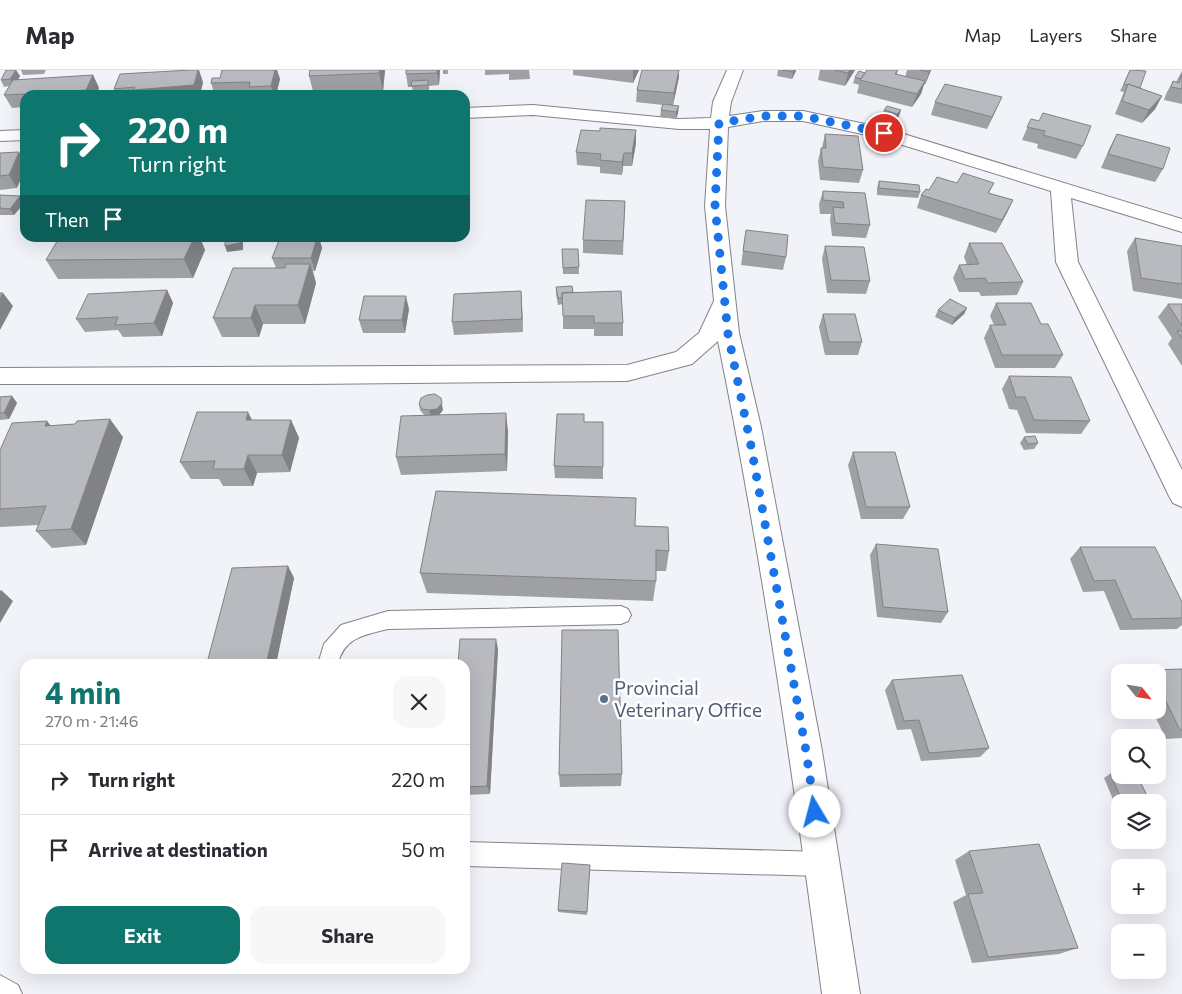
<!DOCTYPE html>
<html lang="en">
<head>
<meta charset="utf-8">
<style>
	:root { --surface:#fff; --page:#f7f7f7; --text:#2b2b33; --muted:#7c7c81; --line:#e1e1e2; --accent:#0f766e }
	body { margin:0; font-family:Commissioner,sans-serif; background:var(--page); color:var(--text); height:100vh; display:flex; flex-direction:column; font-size:19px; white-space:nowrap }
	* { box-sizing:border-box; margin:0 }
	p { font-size:16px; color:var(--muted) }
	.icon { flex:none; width:28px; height:28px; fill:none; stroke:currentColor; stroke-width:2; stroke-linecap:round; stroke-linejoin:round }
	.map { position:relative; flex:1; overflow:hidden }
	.drawer { position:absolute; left:20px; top:589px; width:450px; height:315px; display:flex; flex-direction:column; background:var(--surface); border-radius:15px; box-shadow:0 5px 20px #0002 }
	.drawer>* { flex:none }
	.top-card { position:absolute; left:20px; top:20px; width:450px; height:152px; border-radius:15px; box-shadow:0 5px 20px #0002; background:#0f766e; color:#fff; overflow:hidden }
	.needle { width:32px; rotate:120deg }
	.buttons { position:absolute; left:1111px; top:594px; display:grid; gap:10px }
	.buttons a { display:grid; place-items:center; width:55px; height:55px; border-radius:10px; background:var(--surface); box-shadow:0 5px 20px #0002; font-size:25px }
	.pin { position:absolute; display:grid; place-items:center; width:42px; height:42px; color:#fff; margin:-21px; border:2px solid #fff; border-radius:50%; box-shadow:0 1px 5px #0007 }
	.me { position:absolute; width:55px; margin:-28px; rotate:352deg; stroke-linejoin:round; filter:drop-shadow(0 0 4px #0008) }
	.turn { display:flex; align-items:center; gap:18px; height:105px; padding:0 25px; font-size:22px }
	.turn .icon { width:65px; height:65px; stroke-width:2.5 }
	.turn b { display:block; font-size:35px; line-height:42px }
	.then { display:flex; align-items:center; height:48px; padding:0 25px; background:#0003; gap:10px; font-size:19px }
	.round { display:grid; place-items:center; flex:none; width:52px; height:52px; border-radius:15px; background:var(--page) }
	.head { display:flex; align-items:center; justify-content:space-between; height:85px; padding:0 25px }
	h1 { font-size:30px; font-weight:700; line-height:38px; color:var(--accent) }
	.button { display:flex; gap:10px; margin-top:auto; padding:10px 25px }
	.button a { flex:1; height:58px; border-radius:15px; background:var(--accent); color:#fff; font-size:20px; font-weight:700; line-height:58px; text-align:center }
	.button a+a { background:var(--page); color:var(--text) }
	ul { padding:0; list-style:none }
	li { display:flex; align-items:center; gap:15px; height:70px; padding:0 25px; border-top:1px solid var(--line) }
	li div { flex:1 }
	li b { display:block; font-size:19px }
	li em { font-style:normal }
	header { display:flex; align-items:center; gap:30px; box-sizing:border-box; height:70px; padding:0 25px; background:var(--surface); border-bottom:1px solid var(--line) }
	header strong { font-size:24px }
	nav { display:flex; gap:28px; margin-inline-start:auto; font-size:18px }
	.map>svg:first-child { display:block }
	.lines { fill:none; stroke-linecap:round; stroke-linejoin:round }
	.service-casing { stroke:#818388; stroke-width:2 }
	.minor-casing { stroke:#818388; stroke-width:2 }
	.service { fill:#fff; fill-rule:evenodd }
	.minor { fill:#fff; fill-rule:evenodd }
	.wall { fill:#9ea0a4 }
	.shaded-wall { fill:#818286 }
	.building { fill:#b8babf; stroke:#818286 }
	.route { stroke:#1a73e8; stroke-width:9; stroke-dasharray:0 16.2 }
	.service-dot { fill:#5c6f8a; stroke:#fff; stroke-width:2 }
	.labels { text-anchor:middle; stroke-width:5; stroke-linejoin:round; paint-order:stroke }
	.service-label { font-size:19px; fill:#4e5e75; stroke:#fff; text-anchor:start }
</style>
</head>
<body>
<header>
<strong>Map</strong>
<nav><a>Map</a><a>Layers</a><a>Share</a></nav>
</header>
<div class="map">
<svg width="1182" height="924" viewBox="0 0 1182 924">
	<rect width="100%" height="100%" fill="#f1f3f9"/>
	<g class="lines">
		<g class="service-casing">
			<path id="service" d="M621,536l7,3 3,6 -3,6 -7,3 -233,5c-23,6 -44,8 -50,35h-20l6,-20 17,-19 47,-14z
				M465,772l357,10 9,3 3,9 -3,9 -9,3 -357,-10z
				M0,905l18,10 4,9h-22z"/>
		</g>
		<g class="minor-casing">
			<path id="minor" d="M727,0h16l-12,32 -2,14 34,-5h40l81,17 298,91v13l-111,-34 7,64 104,208v37l-9,-4 -4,-7 -113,-234 -5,-71 -171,-53 -77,-17h-40l-35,6 -3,79 14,127 22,94 61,324 38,243h-38c-29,-219 -60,-437 -104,-653l-26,23 -65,17 -318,3h-309v-16l627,-3 49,-13 23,-19 15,-32 -9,-95 5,-77h-31l-146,-14 -68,3v-10l68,-3 146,14 32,-1 2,-16z
				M25,60v10l-25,1v-10z"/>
		</g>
		<use href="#service" class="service"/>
		<use href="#minor" class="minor"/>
	</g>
	<path class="wall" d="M21,0h25l-2,4 -21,1z
		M222,0h55l3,9 -4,16h-61l-4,-12 9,-5z
		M385,0l-2,21 -69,4 -5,-19z
		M406,0h34l-1,15 -10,1v5l-16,1 -1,-5h-4l-2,-13z
		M443,0h5v4h-5z
		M485,0h44l1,9 -21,1v-6l-24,1z
		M573,0h66l-6,13 -60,-8z
		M778,0h18l-1,3 -3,6 -15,-3z
		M820,0h35l-10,16 -27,-6z
		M867,0h31l-1,4 8,3 2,-7h24l-6,15 -1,-1 -3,10 -9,13 -55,-14 2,-8 -6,-2 2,-6 10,-4z
		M1130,0l10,18 22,8 -7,13 -13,14 -27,-9 9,-22 -4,-1z
		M1182,1v33l-18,-4 2,-6 7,-13 3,1z
		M93,5l6,13 -3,7h-71v12l-13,1 -8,-13 5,-9 -5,1 -3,-7 19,-4 -2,4z
		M679,7l-6,28 5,8 -2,6 -16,-2 1,-7 2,-5 -27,-3 1,-12z
		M203,12l-3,13h-83l-3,-6z
		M935,32l61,8 -9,19 -56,-14z
		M884,40h17l-2,6 -4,4 -13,-4z
		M1031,49l52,27 -7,13 -39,-11 1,-4 -16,-4z
		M825,64l38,36 -4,13 -39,-3 -2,-19 3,-13h1z
		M1117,64l46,35 -8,13 -54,-14 9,-21z
		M636,73l-4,23h-9l-1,9 -22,-2v-6l-23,-2 -1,-13z
		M0,83l17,35 -17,2z
		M879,111l41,11 -2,6 -41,-3v-7z
		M957,113h37l-5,10 24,7 -17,33 -79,-25 4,-13 8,-5z
		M823,121l42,2 5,32 -4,13 -34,-2 -2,-16 1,-6h-11l-1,-10z
		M0,125l20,1 5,6 -11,13h-14z
		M625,131l-2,54 -40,-2v-13z
		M746,160l40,27 -3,13 -42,-5z
		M59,168h141l5,12 -12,28 -135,1 -12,-19z
		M280,168h39l3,10 -7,23h-2l3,12 -11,41h-42l-4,13h-37l-9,-19 63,-50 -4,-10z
		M1135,168l47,8v53l-49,-8 -6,-40z
		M969,173l54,39 -6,13 -36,1 -2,-4h-20l-6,-14 6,-13h8l-3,-8z
		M825,176l45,35 -4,13 -39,-1 -5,-34z
		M562,179h16l1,25h-16z
		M556,217l17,5 50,31v13h-29v-7h-31v-25l-5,1 -2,-11z
		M167,220l6,13 -11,33 -39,1 -5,-7 -33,2 -9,-13z
		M521,221l2,41 -69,3 -2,-13z
		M996,233l45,21 22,31 -8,13h-60l-11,-30 6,-13h4l-4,-9z
		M1168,234h14v62l-14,-22 4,-6 -14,-21z
		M967,238l-3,6 -12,11 -17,-8 3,-7z
		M409,239l-4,24h-42l-4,-13z
		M823,244l39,28 -4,13h-33l-6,-28z
		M1009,306l81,45 -9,13 -55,-1 -9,-23 -8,-1 -7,-20z
		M12,326l5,7 -8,16 -9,1v-23z
		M419,334l24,6 -4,5 69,16 -1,40 -106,4 -5,-18 28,-42 -4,-5z
		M253,350h38l8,18 -9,34 -33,1 -4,13h-30l-4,-7h-28l-11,-17z
		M584,352h19v57l-48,-1 -1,-12z
		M51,356l72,11 -37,108 -34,3 -16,-17 2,-6 -38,2v-77z
		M1024,367l14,6 -4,6 -10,1 -4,-7z
		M853,382l57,55 -7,12h-42l-13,-54z
		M635,456l34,25 -3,20h-10v10l-3,20 -226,-8 -7,-20z
		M876,474l72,68 -7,11 -64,-6 -7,-62z
		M1080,477l102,55v23l-5,4 -57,1 -16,-39 -21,1 -13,-33z
		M288,496l6,12 -18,86h-68l-1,-1z
		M498,579l-8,145 -25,1v-131z
		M1182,599v69l-16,1 -14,-29h6v-38h-10l2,-2z
		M892,610l97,68 -9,9 -59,4 -10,-32 -14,1 -12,-40z
		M622,704l-1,12 -61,1 -1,-12z
		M1110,704l40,28h-30v14l-16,-38z
		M1158,749l7,16 -7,3z
		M969,781l109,97 -19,6 -87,9 -19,-61 13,-7 -11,-35z
		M590,795l-3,50 -29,-3v-2z"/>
	<path class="shaded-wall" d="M16,0l4,6 -6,10 -4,-7z
		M199,0l4,12 -3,13h-65l-2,-5z
		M275,0h2l3,9 -4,16h-2l-3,-9z
		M380,0h5l-2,21 -4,-18z
		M437,0h3l-1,15 -2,-12z
		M633,0h6l-6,13z
		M679,0v7l-6,28 1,-12z
		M794,0h2l-1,3 -3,6 1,-7z
		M850,0h5l-10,16 3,-13z
		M930,0h1l-6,15 4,-13z
		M93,5l6,13 -3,7h-8l-2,-5z
		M925,11l-4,13 -9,13 5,-13z
		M1162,26l-7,13 -13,14 7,-13z
		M1002,27l-6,13 -9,19 5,-12z
		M679,36l-1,7 -2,6v-7z
		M901,40l-2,6 -4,4 2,-6z
		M636,60v13l-4,23v-13z
		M19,82l6,9v9l-8,18 -8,-13z
		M624,83l-1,13 -1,9v-13z
		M20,126l5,6 -11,13 -4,-6z
		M1013,130l-6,13 -11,20 6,-13z
		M194,168h6l5,12 -12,28 -9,-19z
		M241,168l2,5v7l-16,2 -2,-6z
		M317,168h2l3,10 -7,23 -4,-13z
		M310,194l6,19 -11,41 -7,-19z
		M167,220l6,13 -11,33 -8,-13z
		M521,221l1,13 1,28 -1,-13z
		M3,223l10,13 -13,24v-31z
		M406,226l3,13 -4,24 -3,-13z
		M255,235l8,19 -4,13 -8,-19z
		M967,238l-3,6 -12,11 3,-7z
		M12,326l5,7 -8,16 -5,-6z
		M441,328l2,12 -4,5 -8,2 -2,-7z
		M248,342l9,18 -11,-10z
		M506,343l2,18 -1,40 -2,-17z
		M110,349l13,18 -37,108 -15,-16z
		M291,350l8,18 -9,34 -8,-17z
		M47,351l15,18 -17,-13z
		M248,385l9,18 -4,13 -9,-17z
		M288,496l6,12 -18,86h-7l-2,-3z
		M1,520l12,11 -13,22v-32z
		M496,569l2,10 -8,145 -3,-8z"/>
	<path class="building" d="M6,0h10l-6,9 -9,1z
		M191,0h7l-4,15 -61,5 2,-3 -21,2 6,-15z
		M222,0h53l-4,16 -22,1 1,-5 -39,1 1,-5h8z
		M310,0h70l-1,3 -70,3z
		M406,0h31v3l-31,1z
		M642,0h37l-5,23 -37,-3z
		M782,0h12l-1,2z
		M834,0h16l-2,3z
		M867,0h31l-3,4 30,7 -8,13 -57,-14z
		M920,0h10l-1,2z
		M1130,0l16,1 -6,17 -12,-4 -1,1 -3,-1z
		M859,1l6,2 -4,6 -6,-2z
		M1182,4v15l-11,-2 2,-6 6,2z
		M93,5l-7,15 -22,2 -1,2 -38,1v1l-2,1 2,-3 -21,1 9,-15z
		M428,10v5l-17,1 1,-5z
		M945,14l57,13 -10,20 -57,-15z
		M1128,14l34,12 -13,14 -27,-9z
		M663,34l16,2 -3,6 -15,-2z
		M887,36l14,4 -4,4 -13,-4z
		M1043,43l48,13 -8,20 -40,-11 2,-4 -18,-4 4,-8 8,2z
		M600,58l36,2 -4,23h-8l-2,9 -22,-2 1,-6 -25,-2 5,-22 19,1z
		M825,64l33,2 5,34 -40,-3 -2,-19h5z
		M1117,64l53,14 -7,21 -55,-15z
		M19,82l-10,23 -9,1v-23z
		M963,103l31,10 -6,10 25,7 -11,20 -81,-25 5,-6 3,1 8,-13 20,6z
		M879,111l40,4 1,7 -41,-4z
		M823,121l42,2 5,32 -35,-2 -2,-16 11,1 -1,-6 -20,-2z
		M0,125l20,1 -10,13 -10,-1z
		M586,130l39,1 -2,40 -40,-1z
		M746,160l42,5 -2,22 -43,-6z
		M59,168h135l-10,21 -138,1z
		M234,168h6v5l-15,3v-7z
		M280,168h37l-6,20h-39z
		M1135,168l47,8v38l-41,-6z
		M969,173h33l21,39 -35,1 -3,-5 -20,1 -6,-14 20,-1z
		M825,176l39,1 6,34 -39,-1z
		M562,179h16l1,18 -16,1z
		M286,194h24l-12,41h-43l-4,13h-38l20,-50h52z
		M572,216l1,6 -11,1v5h-4l-2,-11z
		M167,220l-13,33 -39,2 3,-8 -42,2 12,-25z
		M521,221l1,28 -70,3 2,-28z
		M621,221l2,32h-29v-7h-31l-1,-23z
		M0,223h3l-3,6z
		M364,226h42l-4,24h-43z
		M950,229l17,9 -12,10 -17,-8z
		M996,233h35l10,21h7l15,31h-61l-12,-30h16z
		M1168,234h14v22z
		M823,244h32l7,28h-33z
		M1177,261h5v7z
		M1009,306l62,1 19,44 -56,-1 -9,-23h-9z
		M435,324l6,4 1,5 -5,6 -8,1 -7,-1 -3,-5 2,-6 6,-3z
		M12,326l-8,17h-4v-16z
		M197,342h51l-2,8h45l-9,35h-34l-4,14h-31l2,-8 -35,1z
		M506,343l-1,41 -109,3 5,-41z
		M557,344h27v8h19v45l-49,-1z
		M110,349l-39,110 -35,2 10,-25 -46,3v-59l12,-27 35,-2 -2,5 30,-2 2,-3z
		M1035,366l3,7 -10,1 -4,-7z
		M853,382h42l15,55h-44z
		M436,421l200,7 -1,28 33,1 1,24 -13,-1v31l-236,-8z
		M876,474l62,5 10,63 -65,-5z
		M1080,477h75l27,55v16l-50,1 -17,-39 -21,1z
		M288,496l-21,95 -60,2 25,-95z
		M562,560h56l4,144 -63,1z
		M460,569h36l-9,147 -22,1v-123h-7z
		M1182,599v61h-2l-22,-45v-13h-7l-1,-2z
		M962,605l27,73 -60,5 -10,-33 -15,1 -12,-41z
		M1110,704h10v1h17l13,27h-27z
		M1158,749l7,16 -7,1z
		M1039,774l39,104 -90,9 -20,-63 15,-1 -14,-42z
		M562,793l28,2 -3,47 -29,-2z"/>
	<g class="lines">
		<path class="route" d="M815,742l-9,-61 -55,-305 -23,-112 -13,-128 4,-83 45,-7h39l81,17"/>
	</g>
	<circle class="service-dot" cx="604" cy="629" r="5"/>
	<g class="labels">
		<g class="service-label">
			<text x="614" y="625">Provincial<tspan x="614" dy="22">Veterinary Office</tspan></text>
		</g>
	</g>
</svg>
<div class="buttons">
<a><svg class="needle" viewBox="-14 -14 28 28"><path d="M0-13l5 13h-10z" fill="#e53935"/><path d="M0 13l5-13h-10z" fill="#7c7c81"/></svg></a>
<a><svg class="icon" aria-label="search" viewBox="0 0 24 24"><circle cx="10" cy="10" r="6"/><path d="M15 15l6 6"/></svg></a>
<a><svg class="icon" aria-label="layers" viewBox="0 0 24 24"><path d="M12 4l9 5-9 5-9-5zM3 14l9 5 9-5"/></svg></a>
<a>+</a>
<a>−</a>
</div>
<div class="pin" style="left:884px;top:63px;background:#d93025"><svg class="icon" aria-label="arrive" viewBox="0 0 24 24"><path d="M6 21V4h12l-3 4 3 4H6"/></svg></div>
<svg class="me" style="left:815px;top:742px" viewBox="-20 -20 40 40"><circle r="19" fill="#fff"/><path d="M0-13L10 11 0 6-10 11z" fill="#1a73e8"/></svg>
<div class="top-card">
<div class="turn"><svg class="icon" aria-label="right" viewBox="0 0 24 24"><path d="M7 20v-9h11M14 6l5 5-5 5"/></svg><div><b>220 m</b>Turn right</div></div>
<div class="then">Then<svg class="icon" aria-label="arrive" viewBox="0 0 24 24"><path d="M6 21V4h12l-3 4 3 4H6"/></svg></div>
</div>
<section class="drawer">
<div class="head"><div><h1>4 min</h1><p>270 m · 21:46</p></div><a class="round"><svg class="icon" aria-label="close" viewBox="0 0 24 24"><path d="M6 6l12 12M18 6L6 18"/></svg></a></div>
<ul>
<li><svg class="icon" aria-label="right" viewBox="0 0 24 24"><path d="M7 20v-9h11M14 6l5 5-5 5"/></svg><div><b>Turn right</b></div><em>220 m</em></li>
<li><svg class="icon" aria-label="arrive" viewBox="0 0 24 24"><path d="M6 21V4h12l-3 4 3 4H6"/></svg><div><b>Arrive at destination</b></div><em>50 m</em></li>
</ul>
<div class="button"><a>Exit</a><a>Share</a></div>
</section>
</div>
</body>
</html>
